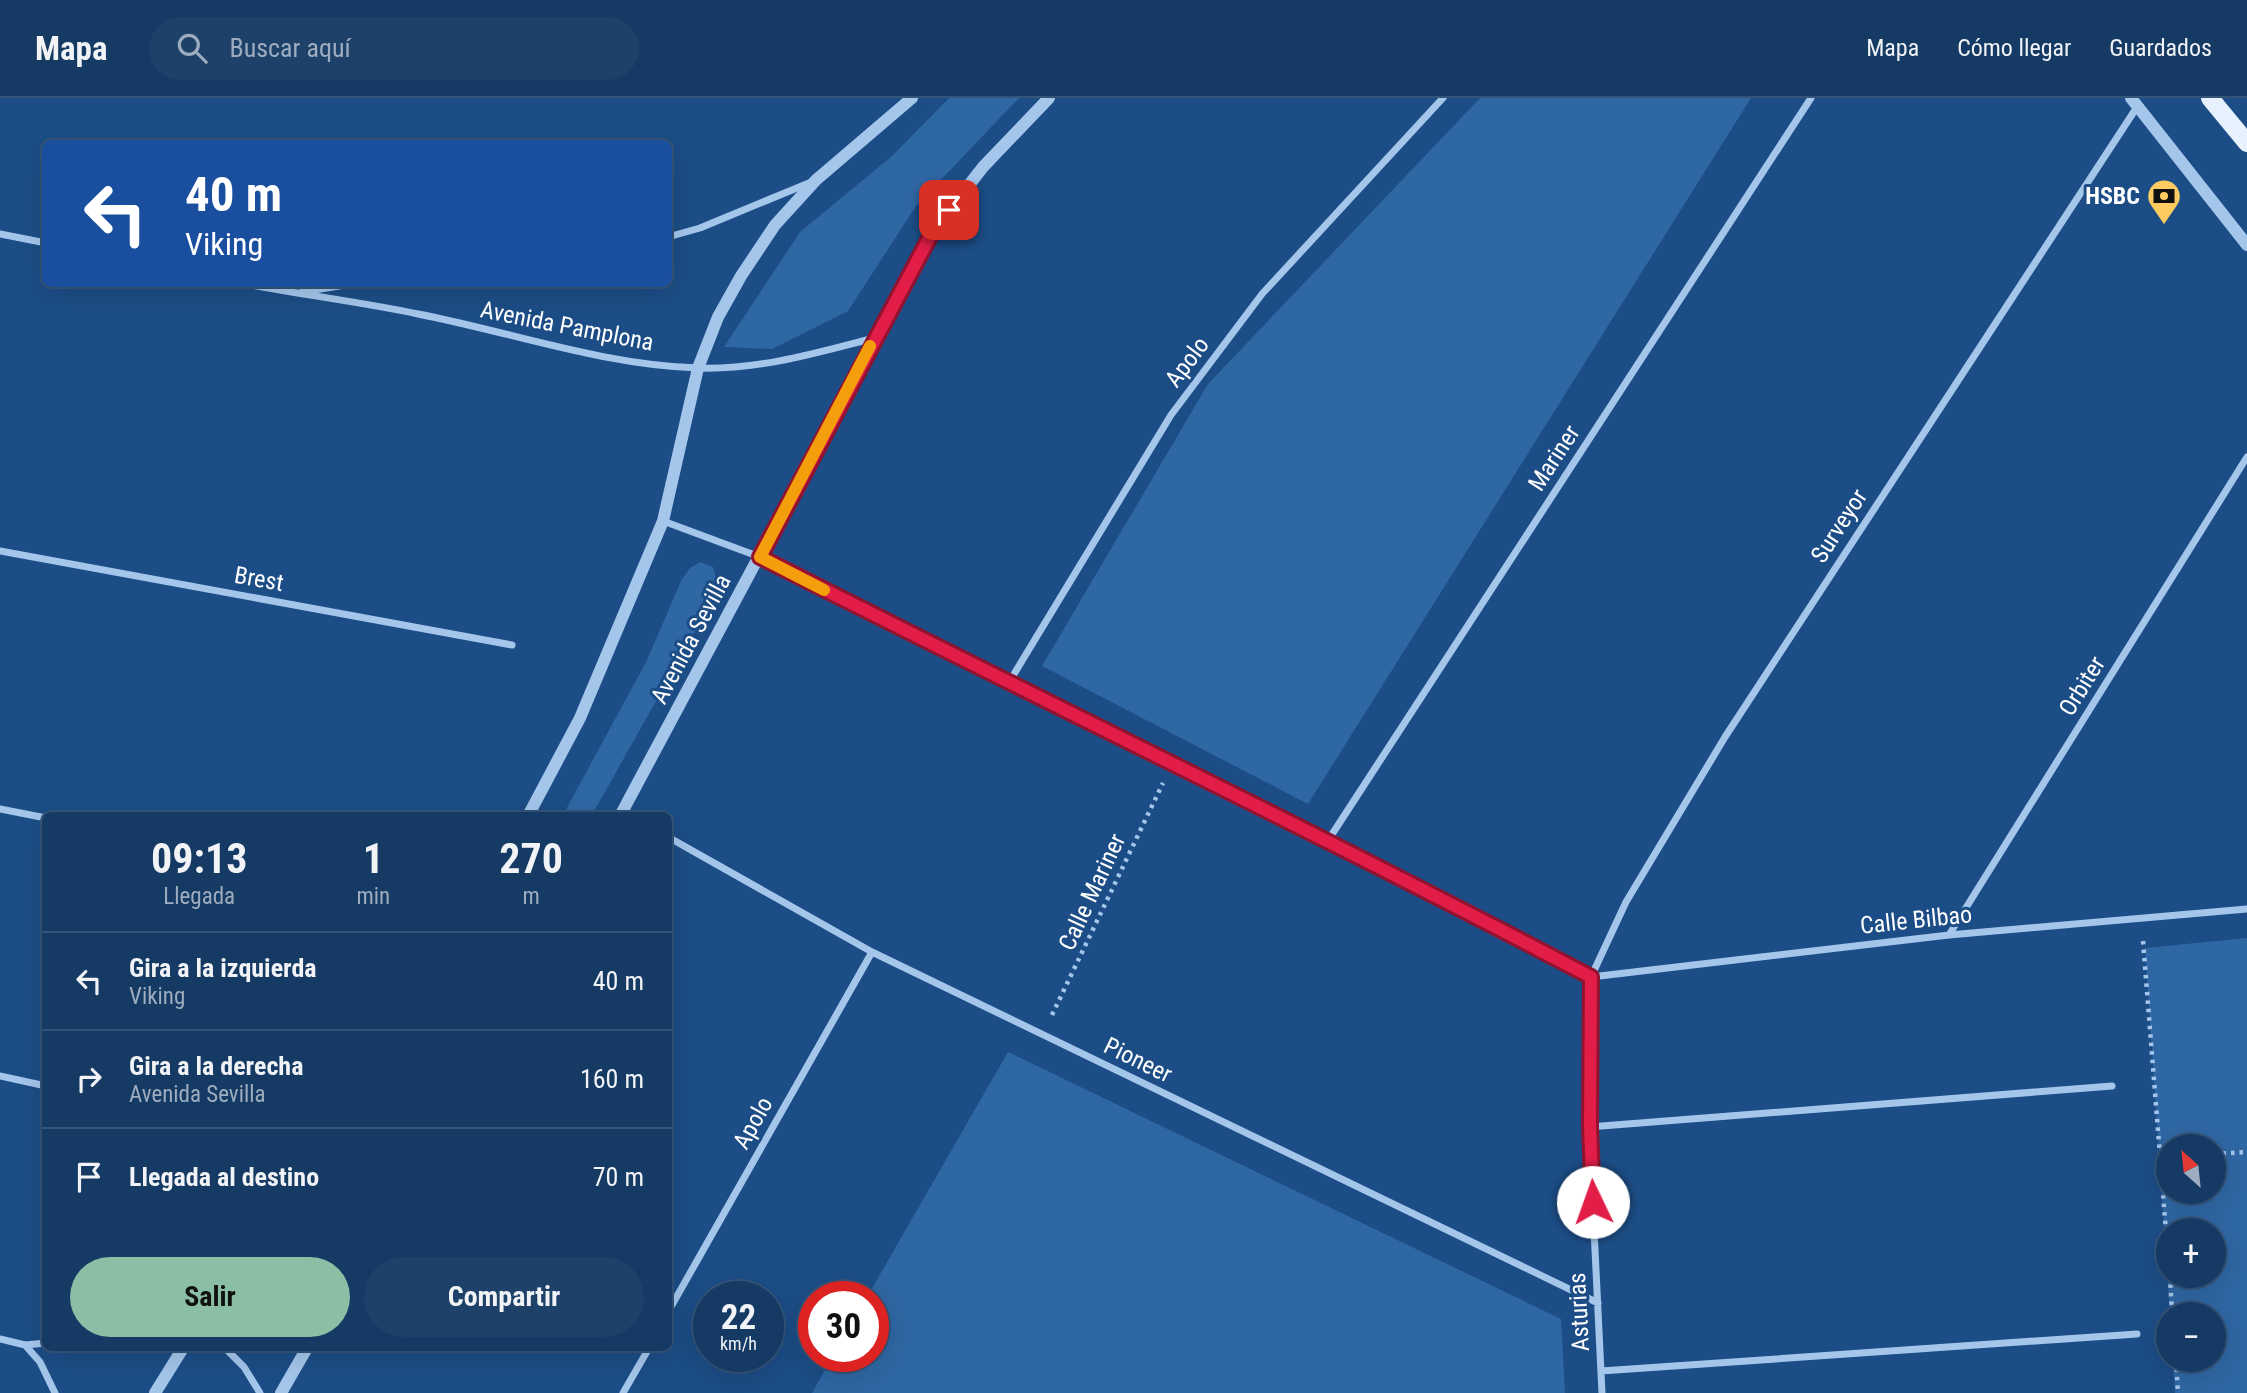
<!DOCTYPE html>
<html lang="es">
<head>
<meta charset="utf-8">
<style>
	:root { --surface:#153a64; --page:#1e416a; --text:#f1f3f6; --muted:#9dadbf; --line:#345478; --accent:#8abfa5 }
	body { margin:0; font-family:"Roboto Condensed",sans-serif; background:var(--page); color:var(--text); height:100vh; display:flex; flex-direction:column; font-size:26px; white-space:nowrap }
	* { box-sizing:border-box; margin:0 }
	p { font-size:23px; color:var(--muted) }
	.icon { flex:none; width:38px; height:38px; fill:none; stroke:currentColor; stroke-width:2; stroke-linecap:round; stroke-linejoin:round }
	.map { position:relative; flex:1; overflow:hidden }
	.details { position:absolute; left:42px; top:714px; width:630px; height:539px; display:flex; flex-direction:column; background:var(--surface); border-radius:10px; box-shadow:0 7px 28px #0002,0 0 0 2px var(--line) }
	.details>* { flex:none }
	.hud { position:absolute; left:42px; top:42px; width:630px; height:147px; border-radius:10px; box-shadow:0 7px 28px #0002,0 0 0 2px var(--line); background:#1a4fa0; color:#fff; overflow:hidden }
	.needle { width:46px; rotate:333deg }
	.fabs { position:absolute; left:2156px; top:1036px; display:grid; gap:14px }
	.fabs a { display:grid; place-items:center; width:70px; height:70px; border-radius:50%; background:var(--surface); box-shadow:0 7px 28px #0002,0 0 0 2px var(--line); font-size:35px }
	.speed { position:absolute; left:693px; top:1183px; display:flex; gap:14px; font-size:35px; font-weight:700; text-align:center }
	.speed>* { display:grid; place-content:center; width:91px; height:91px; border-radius:50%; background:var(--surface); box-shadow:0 7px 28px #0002,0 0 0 2px var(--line); line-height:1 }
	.speed small { font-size:18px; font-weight:400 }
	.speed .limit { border:10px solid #d22; background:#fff; color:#111 }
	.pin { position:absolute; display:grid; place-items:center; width:60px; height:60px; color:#fff; margin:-30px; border-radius:14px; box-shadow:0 4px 10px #0006 }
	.me { position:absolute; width:77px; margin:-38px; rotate:357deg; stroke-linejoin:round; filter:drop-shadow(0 0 5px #0008) }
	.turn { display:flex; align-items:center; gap:24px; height:147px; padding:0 28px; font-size:32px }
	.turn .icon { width:91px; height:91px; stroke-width:2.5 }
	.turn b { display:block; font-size:49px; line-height:60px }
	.eta { display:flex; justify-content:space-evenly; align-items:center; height:119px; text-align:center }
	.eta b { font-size:42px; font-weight:700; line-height:49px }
	.primary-button { display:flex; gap:14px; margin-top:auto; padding:14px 28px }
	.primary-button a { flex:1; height:80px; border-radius:42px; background:var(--accent); color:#111; font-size:28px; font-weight:700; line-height:80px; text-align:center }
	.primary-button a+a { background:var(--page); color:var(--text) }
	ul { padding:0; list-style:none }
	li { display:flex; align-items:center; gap:21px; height:98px; padding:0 28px; border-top:2px solid var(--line) }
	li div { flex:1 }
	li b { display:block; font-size:26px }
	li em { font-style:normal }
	header { display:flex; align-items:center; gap:42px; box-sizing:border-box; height:98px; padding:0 35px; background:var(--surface); border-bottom:2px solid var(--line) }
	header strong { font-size:33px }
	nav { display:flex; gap:38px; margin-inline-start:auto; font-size:24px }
	.search { width:490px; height:63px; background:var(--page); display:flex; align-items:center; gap:18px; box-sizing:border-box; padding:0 24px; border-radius:38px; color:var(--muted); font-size:26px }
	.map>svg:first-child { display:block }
	.green { fill:#2f67a4; fill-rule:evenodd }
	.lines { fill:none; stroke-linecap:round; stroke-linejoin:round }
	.path { stroke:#a4c6eb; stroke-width:4.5; stroke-dasharray:3.5 5; stroke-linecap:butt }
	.minor { stroke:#a4c6eb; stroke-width:7 }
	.tertiary { stroke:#a4c6eb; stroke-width:12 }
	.primary { stroke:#e8f2ff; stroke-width:18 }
	.route-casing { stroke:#92132f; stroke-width:18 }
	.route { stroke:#e11d48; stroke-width:12 }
	.slow { stroke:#f59e0b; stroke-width:12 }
	.labels { text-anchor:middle; stroke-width:6; stroke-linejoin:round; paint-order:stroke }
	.poi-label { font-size:24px; font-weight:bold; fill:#fff; stroke:#1c4d86; text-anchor:end }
	.street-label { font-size:24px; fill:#fff; stroke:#1c4d86 }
</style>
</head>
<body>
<header>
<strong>Mapa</strong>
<div class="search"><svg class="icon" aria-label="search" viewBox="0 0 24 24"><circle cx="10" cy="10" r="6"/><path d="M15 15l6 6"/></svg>Buscar aquí</div>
<nav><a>Mapa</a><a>Cómo llegar</a><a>Guardados</a></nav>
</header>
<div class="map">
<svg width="2247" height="1295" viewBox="0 0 2247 1295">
	<rect width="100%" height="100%" fill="#1c4d86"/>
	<path class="green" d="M949,0h70l-103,108 -68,105 -76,38 -48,-2 76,-115 92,-76z
		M1480,0h271l-443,706 -266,-138 166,-282z
		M700,464l13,5 6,22 -127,226h-29l83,-153 36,-83 8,-11z
		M2247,840v455h-72l-2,-33h41v-46h-44l-25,-366zM2214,1048v46h-46v-46zM2214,1132v46h-46v-46z
		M1008,954l553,267 4,74h-753l21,-37h40v-59h-6z"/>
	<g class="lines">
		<path class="path" d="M2143,843l25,316
			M1052,917l111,-232
			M2214,1056l33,-2
			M2161,1058h7
			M2170,1178l2,38
			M2176,1262l2,33"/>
		<path class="minor" d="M0,136l46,9
			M668,139l32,-9 109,-45
			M246,186c57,11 115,18 172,30 93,18 184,51 280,54 61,2 118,-15 176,-30
			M302,194l49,-8
			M663,423l97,36 248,127 321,155 262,138
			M0,453l512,94
			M1008,586l163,-269 91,-121 181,-196
			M0,711l46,9
			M668,739l204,115 726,351
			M1329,741l482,-741
			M1949,837l298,-478
			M1591,879l358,-42 298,-26
			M0,978l46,10
			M1589,1029l523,-41
			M668,1214l204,-360
			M0,1241l25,6 21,-2
			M25,1247l15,17 15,31
			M225,1250l19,19 16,26
			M1601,1273l536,-37
			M623,1295l26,-45
			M1602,1295l-13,-266 2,-150 35,-75 99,-165 412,-630"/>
		<path class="tertiary" d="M2131,0l116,147
			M528,718l52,-98 83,-197 35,-153 20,-51 23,-41 34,-51 41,-45 96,-82
			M620,718l313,-585 50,-64 66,-69
			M155,1295l28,-45
			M281,1295l26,-45"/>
		<path class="primary" d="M2210,0l37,45"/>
	</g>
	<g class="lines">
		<g class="route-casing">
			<path id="route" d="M949,112l-16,21 -173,326c277,141 556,275 831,420l-1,150 3,75"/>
		</g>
		<use href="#route" class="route"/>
		<path class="slow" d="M824,492l-64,-33 110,-211"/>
	</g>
	<defs>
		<g id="bank-pin" transform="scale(1.75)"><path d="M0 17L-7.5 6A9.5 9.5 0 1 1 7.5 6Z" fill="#fccb61" stroke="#1c4d86"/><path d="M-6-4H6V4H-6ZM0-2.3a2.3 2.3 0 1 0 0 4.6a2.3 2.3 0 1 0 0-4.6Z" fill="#111"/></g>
	</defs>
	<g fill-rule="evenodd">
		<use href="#bank-pin" x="2164" y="98"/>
	</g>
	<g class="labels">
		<g class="poi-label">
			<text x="2140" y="106">HSBC</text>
		</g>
		<g class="street-label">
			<text transform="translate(567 228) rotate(11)" y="8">Avenida Pamplona</text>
			<text transform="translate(1187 264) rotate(-53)" y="8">Apolo</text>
			<text transform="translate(1554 360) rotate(-57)" y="8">Mariner</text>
			<text transform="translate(1839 428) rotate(-57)" y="8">Surveyor</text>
			<text transform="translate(259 481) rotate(10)" y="8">Brest</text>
			<text transform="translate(691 541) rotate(-62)" y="8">Avenida Sevilla</text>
			<text transform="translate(2082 588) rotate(-58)" y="8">Orbiter</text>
			<text transform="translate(1092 794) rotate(-65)" y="8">Calle Mariner</text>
			<text transform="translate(1916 822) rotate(-6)" y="8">Calle Bilbao</text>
			<text transform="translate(1138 962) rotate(26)" y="8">Pioneer</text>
			<text transform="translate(753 1025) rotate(-61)" y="8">Apolo</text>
			<text transform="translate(1579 1214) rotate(-93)" y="8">Asturias</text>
		</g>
	</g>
</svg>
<div class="fabs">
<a><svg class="needle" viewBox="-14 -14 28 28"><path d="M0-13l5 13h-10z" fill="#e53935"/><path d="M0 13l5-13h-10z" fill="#9dadbf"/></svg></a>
<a>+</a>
<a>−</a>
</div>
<div class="speed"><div>22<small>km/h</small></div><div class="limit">30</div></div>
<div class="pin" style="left:949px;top:112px;background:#d93025"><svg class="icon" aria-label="arrive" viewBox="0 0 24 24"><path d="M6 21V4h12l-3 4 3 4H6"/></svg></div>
<svg class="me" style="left:1593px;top:1104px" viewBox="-20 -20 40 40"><circle r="19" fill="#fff"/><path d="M0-13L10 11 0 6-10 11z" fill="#e11d48"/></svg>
<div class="hud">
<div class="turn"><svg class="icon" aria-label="left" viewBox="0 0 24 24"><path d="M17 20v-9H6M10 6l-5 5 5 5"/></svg><div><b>40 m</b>Viking</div></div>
</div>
<section class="details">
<div class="eta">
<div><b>09:13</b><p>Llegada</p></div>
<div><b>1</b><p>min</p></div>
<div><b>270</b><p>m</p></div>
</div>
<ul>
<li><svg class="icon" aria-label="left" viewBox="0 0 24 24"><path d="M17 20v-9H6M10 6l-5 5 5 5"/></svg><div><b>Gira a la izquierda</b><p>Viking</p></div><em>40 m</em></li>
<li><svg class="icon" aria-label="right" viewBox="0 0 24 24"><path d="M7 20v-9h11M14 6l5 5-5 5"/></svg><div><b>Gira a la derecha</b><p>Avenida Sevilla</p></div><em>160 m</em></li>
<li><svg class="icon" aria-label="arrive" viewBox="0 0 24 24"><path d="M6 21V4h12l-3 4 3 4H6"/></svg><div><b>Llegada al destino</b></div><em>70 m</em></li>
</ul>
<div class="primary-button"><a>Salir</a><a>Compartir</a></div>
</section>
</div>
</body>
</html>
